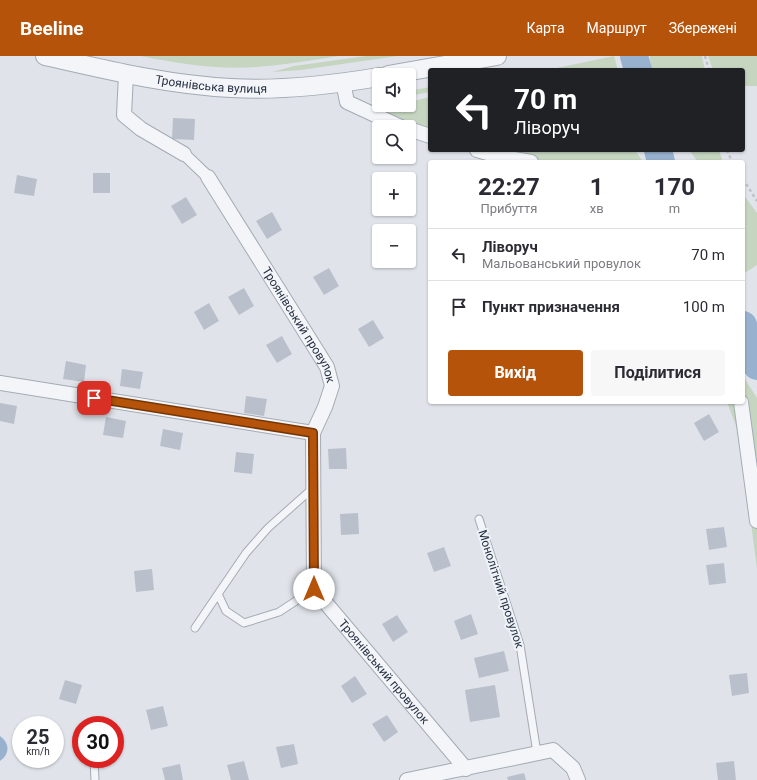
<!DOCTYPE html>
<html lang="uk">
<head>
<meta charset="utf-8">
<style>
	:root { --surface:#fff; --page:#f7f7f7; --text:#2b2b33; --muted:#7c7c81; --line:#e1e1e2; --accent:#b45309 }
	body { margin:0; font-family:Roboto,sans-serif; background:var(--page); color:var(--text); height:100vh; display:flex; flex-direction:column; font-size:15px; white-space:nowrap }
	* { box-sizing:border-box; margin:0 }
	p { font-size:13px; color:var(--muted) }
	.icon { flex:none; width:22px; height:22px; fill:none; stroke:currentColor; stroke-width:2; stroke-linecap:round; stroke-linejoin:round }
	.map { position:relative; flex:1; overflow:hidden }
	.panel { position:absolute; left:428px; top:104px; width:317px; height:244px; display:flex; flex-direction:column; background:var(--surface); border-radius:4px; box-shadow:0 1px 3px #0004 }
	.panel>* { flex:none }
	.hud { position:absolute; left:428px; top:12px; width:317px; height:84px; border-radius:4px; box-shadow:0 1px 3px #0004; background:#202124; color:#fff; overflow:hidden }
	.tools { position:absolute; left:372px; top:12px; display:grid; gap:8px }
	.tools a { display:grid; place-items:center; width:44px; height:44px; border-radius:4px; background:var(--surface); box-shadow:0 1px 3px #0004; font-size:20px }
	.speed { position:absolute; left:12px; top:660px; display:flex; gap:8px; font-size:20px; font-weight:700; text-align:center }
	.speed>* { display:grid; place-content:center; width:52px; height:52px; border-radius:50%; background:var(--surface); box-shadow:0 1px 3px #0004; line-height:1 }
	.speed small { font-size:10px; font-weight:400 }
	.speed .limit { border:6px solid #d22; background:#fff; color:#111 }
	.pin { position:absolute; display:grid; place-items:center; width:34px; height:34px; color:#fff; margin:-17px; border-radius:8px; box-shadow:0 2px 6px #0006 }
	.me { position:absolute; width:44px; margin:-22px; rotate:0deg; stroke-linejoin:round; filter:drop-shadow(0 0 3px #0008) }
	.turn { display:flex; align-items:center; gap:14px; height:84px; padding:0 20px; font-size:18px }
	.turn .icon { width:52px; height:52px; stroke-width:2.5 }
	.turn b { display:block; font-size:28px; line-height:34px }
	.eta { display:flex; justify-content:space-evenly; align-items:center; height:68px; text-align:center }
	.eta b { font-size:24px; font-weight:700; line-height:28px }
	.cta { display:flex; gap:8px; margin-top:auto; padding:8px 20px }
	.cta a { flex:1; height:46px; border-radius:4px; background:var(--accent); color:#fff; font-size:16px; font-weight:700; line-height:46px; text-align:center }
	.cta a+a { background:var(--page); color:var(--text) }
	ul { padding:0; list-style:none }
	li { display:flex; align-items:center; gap:12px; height:52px; padding:0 20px; border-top:1px solid var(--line) }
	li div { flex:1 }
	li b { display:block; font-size:15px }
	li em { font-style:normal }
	header { display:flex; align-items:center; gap:24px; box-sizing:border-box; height:56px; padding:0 20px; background:var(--accent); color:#fff }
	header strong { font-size:19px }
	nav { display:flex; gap:22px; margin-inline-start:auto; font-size:14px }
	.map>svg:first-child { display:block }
	.green { fill:#c5d5c0 }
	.water { fill:#97b1ce }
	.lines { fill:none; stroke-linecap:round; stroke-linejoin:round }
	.river { stroke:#97b1ce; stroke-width:28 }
	.building { fill:#b9bfcb }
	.service-casing { stroke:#a4abb5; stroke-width:9 }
	.pedestrian-casing { stroke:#a4abb5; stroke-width:13 }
	.minor-casing { stroke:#a4abb5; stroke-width:16 }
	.tertiary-casing { stroke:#a4abb5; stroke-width:20 }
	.path { stroke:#bec2c9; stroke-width:2.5; stroke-dasharray:3 3; stroke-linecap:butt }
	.service { stroke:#f3f5f8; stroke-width:7 }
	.pedestrian { stroke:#f3f5f8; stroke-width:11 }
	.minor { stroke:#f3f5f8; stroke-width:14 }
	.tertiary { stroke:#f3f5f8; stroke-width:18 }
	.route-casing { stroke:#753606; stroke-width:10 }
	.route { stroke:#b45309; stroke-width:7 }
	.labels { text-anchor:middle; stroke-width:4; stroke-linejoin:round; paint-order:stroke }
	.street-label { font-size:12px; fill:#263143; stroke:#eff3f7 }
</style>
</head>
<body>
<header>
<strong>Beeline</strong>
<nav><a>Карта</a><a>Маршрут</a><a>Збережені</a></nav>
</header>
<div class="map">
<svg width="757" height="724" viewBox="0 0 757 724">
	<rect width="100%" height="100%" fill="#e0e4ea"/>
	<path class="green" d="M141,0h198c-27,4 -55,9 -82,11 -39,3 -78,-3 -116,-11z
		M366,0h32l-97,14 -29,2 22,-6z
		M614,0l4,14h-71z
		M650,0h52l3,14h-54z
		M708,0h49v30h-14v-16h-30z
		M430,31v5l-21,4v-5z
		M430,41v45l-54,-34 16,-3h17v-3z
		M472,94h163l8,12h-87l-56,-7z
		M689,94h30l4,12h-25z
		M743,138l14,19v52l-14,9z
		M743,320l14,22v171l-13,-100 -8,-43 -9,-24h16z"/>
	<path class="water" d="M0,680c10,7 10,18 0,25z"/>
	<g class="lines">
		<path class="river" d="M634,0l4,14
			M658,94l3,12
			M743,269l14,41"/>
	</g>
	<path class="building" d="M173,62l22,1 -1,21 -22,-1z
		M93,117h17v20h-17z
		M17,119l20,4 -3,17 -20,-3z
		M186,141l11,18 -15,9 -11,-18z
		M272,156l10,18 -15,9 -11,-18z
		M329,212l10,18 -15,9 -11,-18z
		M244,232l10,18 -15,9 -11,-18z
		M209,247l10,18 -15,9 -10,-18z
		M373,264l11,18 -15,9 -11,-18z
		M282,280l10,18 -15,9 -11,-18z
		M66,305l20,4 -2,17 -21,-3z
		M122,313l21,3 -3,17 -20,-3z
		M246,340l21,3 -3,17 -20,-3z
		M0,347l17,3 -3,18 -14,-3z
		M709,358l10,18 -15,9 -10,-18z
		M106,361l20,4 -3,17 -20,-3z
		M163,373l20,4 -3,17 -20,-4z
		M346,392l1,21h-18l-1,-20z
		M236,396l18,2 -2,20 -18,-2z
		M358,457l1,21 -18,1 -1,-21z
		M724,471l3,20 -18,3 -3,-21z
		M444,491l7,19 -17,6 -7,-19z
		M724,507l2,20 -17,2 -3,-20z
		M152,513l2,21 -18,2 -2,-21z
		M471,558l7,20 -17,6 -7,-19z
		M397,559l11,17 -15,10 -11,-18z
		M504,595l5,20 -30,7 -5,-20z
		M747,617l2,20 -17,3 -3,-21z
		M355,620l12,18 -15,9 -11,-17z
		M65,624l17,5 -6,19 -17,-5z
		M495,629l5,32 -30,5 -5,-32z
		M163,650l5,20 -17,4 -5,-20z
		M387,659l11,17 -14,10 -12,-18z
		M294,688l4,20 -17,4 -5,-21z
		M244,705l5,19h-18l-4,-15z
		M734,705l2,19h-18l-2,-17z
		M180,708l3,16h-18l-3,-12z
		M524,717l2,7h-18l-1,-3z"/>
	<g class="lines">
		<g class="service-casing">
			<path id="service" d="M313,432l-45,40 -22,25 -28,41 8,17 18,12 35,-11 35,-23
				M479,463l41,126 17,108
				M195,572l23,-34
				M94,703l1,21"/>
		</g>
		<g class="pedestrian-casing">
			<path id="pedestrian" d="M184,98l24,23"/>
		</g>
		<g class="minor-casing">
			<g id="minor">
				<path d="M126,18l-2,41 17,14 43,25"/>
				<path d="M343,26l4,20 54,25"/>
				<path d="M409,73l21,7"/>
				<path d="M477,94l21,6 33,6"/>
				<path id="s1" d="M208,121l119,190 5,19 -7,21 -12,26 1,156 152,180"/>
				<path d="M0,327l313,50"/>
				<path d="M741,346l16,119"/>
				<path d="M407,724l146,-30 20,18 5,12"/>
			</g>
		</g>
		<g class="tertiary-casing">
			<g id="tertiary">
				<path id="s2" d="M45,0c62,14 123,29 186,32 49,3 100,-3 148,-11"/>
				<path d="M388,19l109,-19"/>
			</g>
		</g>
		<path class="path" d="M705,0l4,14
			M727,94l5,12
			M743,123l14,22"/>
		<use href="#service" class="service"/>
		<use href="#pedestrian" class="pedestrian"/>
		<use href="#minor" class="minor"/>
		<use href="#tertiary" class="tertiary"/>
	</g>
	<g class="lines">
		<g class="route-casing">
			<path id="route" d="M94,342l219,35 1,156"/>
		</g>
		<use href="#route" class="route"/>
	</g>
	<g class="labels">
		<g class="street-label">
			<text dy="4" stroke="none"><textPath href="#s2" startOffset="169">Троянівська вулиця</textPath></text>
			<text dy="4" stroke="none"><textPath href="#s1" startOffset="174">Троянівський провулок</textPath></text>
			<text transform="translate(501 533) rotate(72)" y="4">Монолітний провулок</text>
			<text dy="4" stroke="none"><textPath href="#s1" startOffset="559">Троянівський провулок</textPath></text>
		</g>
	</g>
</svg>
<div class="tools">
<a><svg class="icon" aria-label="sound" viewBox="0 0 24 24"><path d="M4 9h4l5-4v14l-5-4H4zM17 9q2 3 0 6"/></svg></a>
<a><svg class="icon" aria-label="search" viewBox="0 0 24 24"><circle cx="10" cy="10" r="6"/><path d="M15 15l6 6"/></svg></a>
<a>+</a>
<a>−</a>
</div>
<div class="speed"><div>25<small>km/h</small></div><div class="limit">30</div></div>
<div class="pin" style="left:94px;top:342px;background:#d93025"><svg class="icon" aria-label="arrive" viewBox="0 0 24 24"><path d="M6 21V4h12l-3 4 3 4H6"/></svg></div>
<svg class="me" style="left:314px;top:533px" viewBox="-20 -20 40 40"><circle r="19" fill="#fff"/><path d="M0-13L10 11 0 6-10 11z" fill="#b45309"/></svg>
<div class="hud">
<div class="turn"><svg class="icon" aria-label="left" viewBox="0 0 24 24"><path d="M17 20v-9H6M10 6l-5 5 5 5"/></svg><div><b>70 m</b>Ліворуч</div></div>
</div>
<section class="panel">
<div class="eta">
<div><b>22:27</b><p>Прибуття</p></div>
<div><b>1</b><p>хв</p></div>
<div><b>170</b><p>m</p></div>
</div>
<ul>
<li><svg class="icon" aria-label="left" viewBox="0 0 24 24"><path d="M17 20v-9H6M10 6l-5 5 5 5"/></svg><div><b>Ліворуч</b><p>Мальованський провулок</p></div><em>70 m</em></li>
<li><svg class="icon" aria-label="arrive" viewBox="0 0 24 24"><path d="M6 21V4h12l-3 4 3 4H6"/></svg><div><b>Пункт призначення</b></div><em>100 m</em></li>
</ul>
<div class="cta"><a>Вихід</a><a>Поділитися</a></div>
</section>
</div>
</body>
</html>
